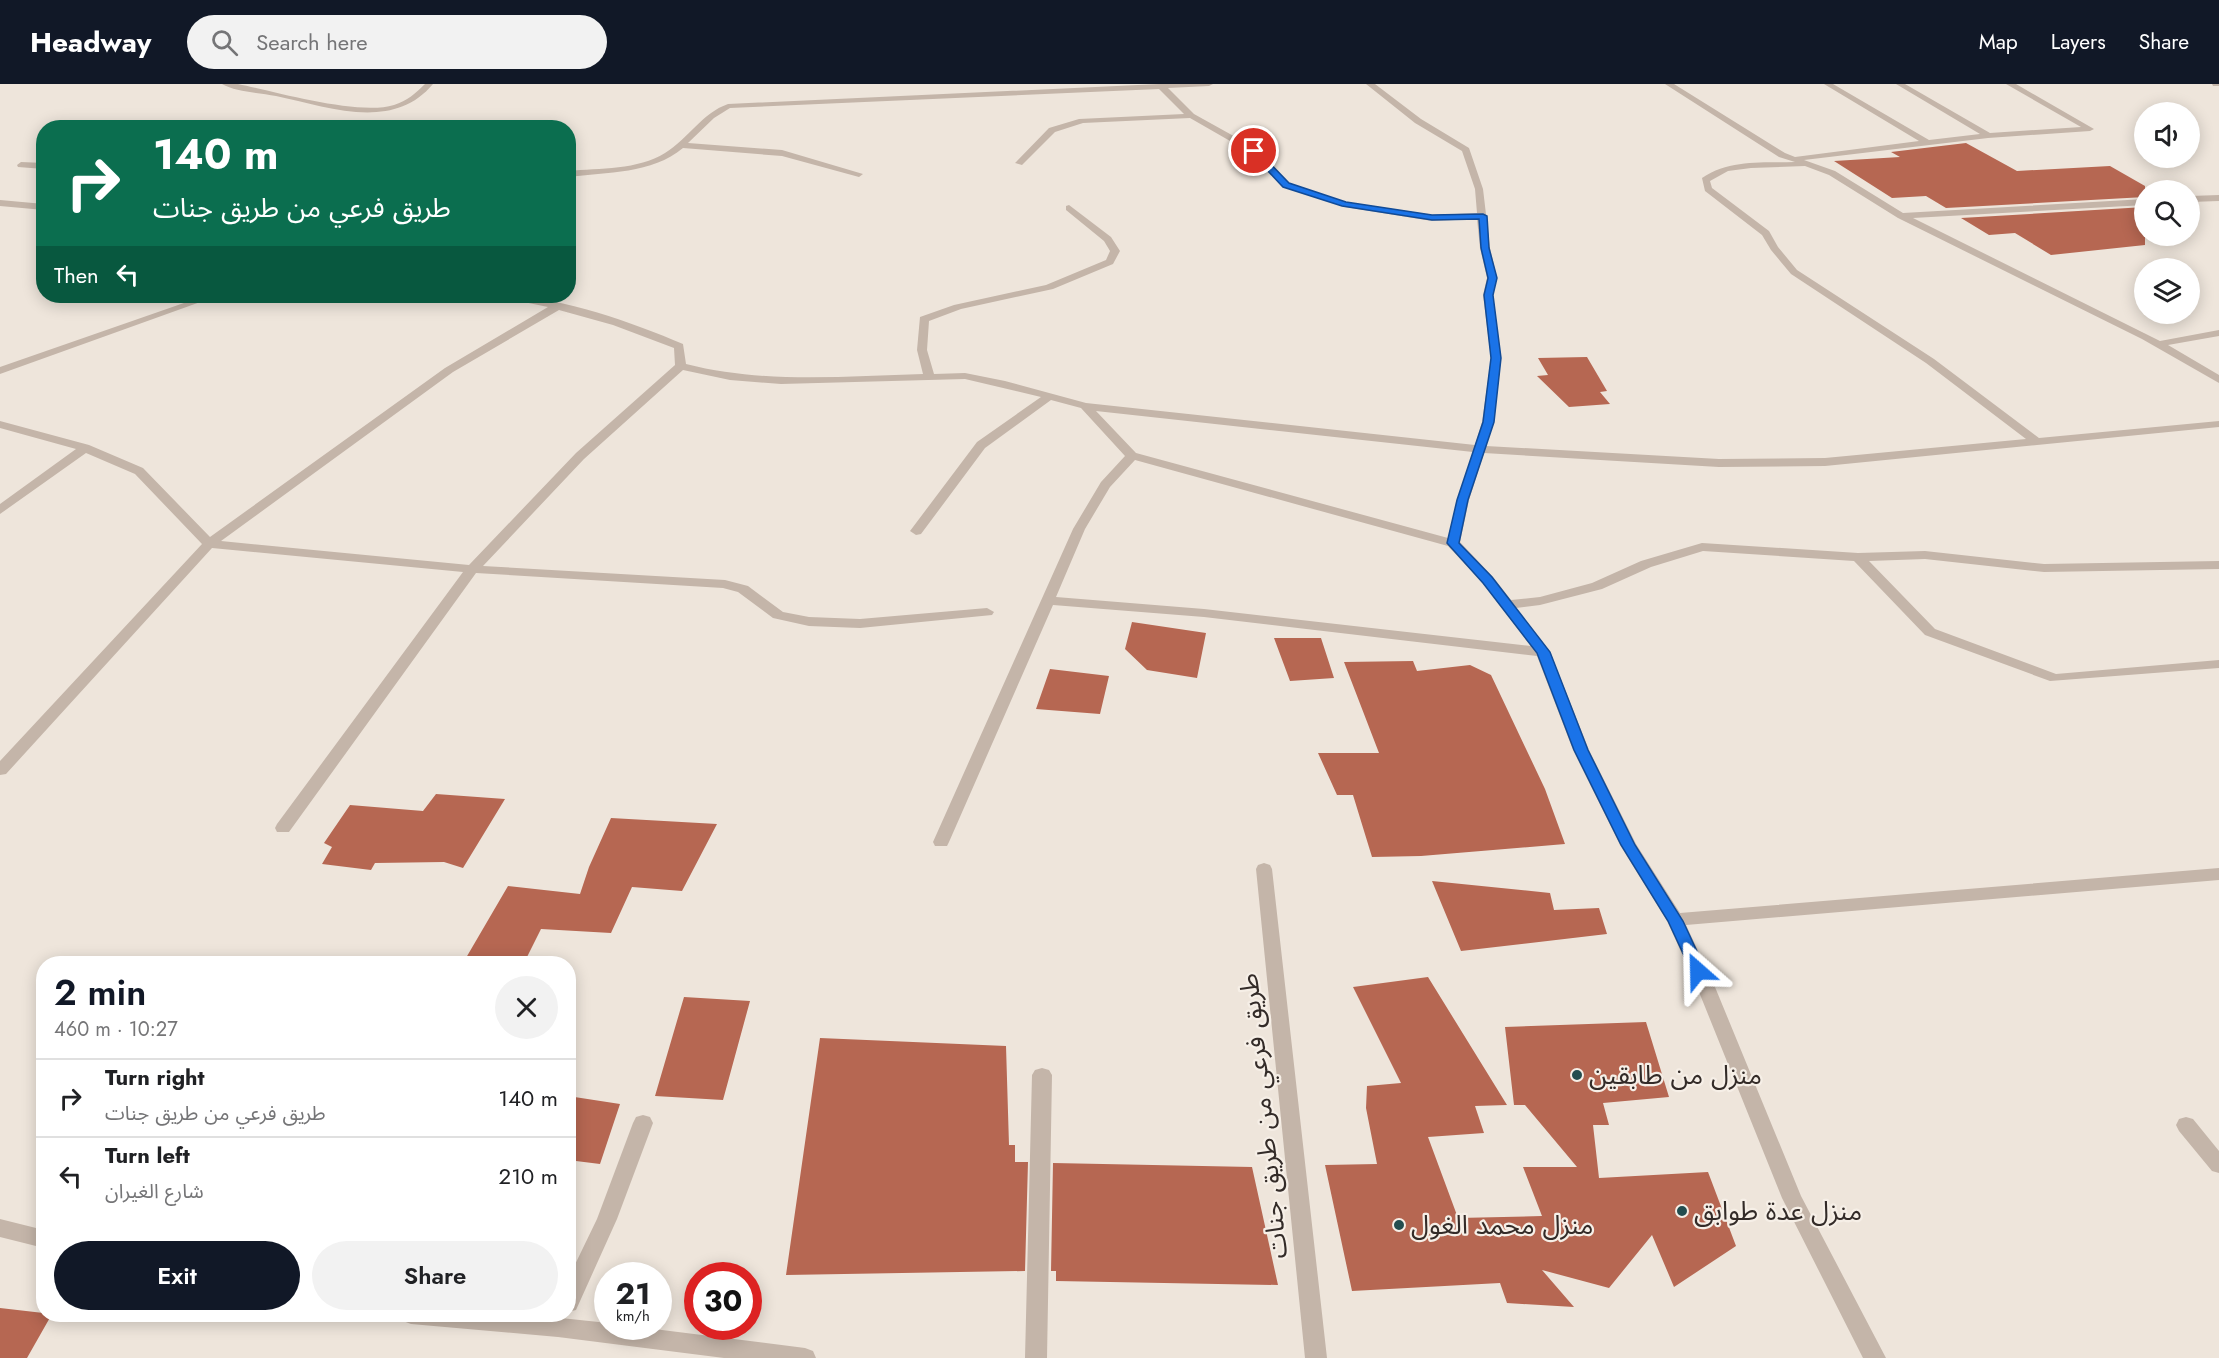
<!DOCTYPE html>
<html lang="en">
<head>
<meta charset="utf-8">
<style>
	:root { --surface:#fff; --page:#f2f2f2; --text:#202124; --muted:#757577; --line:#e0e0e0; --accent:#111827 }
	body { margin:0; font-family:Jost,"Noto Sans Arabic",sans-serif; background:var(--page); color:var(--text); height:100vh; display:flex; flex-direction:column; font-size:22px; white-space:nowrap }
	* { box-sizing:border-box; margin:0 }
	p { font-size:20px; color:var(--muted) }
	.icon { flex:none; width:33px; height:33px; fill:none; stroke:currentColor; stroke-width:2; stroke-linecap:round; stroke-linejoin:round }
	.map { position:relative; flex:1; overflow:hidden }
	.side { position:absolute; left:36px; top:872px; width:540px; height:366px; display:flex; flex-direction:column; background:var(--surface); border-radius:24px; box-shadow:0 3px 15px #0003 }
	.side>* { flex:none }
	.guide { position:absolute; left:36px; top:36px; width:540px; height:183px; border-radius:24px; box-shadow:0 3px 15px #0003; background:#0b6e4f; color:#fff; overflow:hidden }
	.controls { position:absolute; left:2134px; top:18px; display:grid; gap:12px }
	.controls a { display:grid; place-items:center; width:66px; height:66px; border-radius:50%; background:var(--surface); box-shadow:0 3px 15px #0003; font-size:30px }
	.speed { position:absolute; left:594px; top:1178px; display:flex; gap:12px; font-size:30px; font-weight:700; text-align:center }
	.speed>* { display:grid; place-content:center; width:78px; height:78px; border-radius:50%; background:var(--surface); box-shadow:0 3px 15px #0003; line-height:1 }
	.speed small { font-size:15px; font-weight:400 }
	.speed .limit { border:9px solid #d22; background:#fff; color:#111 }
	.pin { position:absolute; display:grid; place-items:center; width:51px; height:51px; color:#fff; margin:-26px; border:3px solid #fff; border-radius:50%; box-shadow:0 2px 6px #0007 }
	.me { position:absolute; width:66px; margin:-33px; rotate:335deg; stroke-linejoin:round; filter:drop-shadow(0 0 4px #0008) }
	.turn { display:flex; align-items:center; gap:21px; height:126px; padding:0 18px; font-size:27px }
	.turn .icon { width:78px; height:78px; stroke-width:2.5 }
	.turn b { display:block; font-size:42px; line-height:51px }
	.then { display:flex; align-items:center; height:57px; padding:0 18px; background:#0003; gap:12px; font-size:22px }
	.round { display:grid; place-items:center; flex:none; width:63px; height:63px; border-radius:32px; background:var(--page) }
	.headline { display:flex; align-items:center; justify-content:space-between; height:102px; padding:0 18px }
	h1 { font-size:36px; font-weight:600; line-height:45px; color:var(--accent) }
	.cta { display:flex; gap:12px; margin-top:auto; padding:12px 18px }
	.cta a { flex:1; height:69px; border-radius:36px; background:var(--accent); color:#fff; font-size:24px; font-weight:600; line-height:69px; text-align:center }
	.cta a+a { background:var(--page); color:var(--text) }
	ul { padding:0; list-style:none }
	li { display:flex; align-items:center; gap:18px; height:78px; padding:0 18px; border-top:2px solid var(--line) }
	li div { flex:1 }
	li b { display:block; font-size:22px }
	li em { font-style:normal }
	header { display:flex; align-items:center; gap:36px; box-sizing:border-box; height:84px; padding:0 30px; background:var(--accent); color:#fff }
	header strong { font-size:28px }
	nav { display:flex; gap:33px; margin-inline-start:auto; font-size:21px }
	.search { width:420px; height:54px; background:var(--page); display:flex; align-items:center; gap:15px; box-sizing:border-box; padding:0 21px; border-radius:33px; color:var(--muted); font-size:22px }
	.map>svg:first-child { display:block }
	.building { fill:#b66752 }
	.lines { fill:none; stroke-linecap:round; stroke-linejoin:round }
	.minor { fill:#c4b5a9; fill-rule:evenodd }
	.route { fill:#1a73e8; stroke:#114b97; stroke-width:1.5 }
	.poi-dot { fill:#234d4f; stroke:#f6efe7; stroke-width:2 }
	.labels { text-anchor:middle; stroke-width:4.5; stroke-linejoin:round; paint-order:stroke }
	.near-poi-label { font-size:26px; fill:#332b28; stroke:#f6efe7; text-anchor:start }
	.near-street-label { font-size:26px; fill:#332b28; stroke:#f6efe7 }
</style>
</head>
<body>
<header>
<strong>Headway</strong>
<div class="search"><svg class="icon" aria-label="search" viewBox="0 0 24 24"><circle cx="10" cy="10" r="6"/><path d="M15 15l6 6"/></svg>Search here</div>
<nav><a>Map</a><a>Layers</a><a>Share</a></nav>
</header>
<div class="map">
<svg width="2219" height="1274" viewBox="0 0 2219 1274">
	<rect width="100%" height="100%" fill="#eee5db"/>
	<path class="building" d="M1966,59l51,28 93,-5 35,20v11l-199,11 -20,-12 -34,2 -58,-37 66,-4 -9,-5z
		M2145,123v38l-94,10 -36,-22 -26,2 -28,-17z
		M1587,273l20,34 -7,1 10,12 -41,3 -32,-31 11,-1 -10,-17z
		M1132,538l74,11 -9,45 -50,-8 -22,-21z
		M1274,554h47l13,40 -44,3z
		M1413,577l4,10 53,-6 21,10 54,114 20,55 -144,12 -49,1 -19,-62h-16l-19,-42h61l-35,-91z
		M1050,585l59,7 -9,38 -64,-5z
		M436,710l69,5 -42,69 -19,-6 -69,1 -4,7 -49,-6 10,-17 -8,-4 26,-38 73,6z
		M611,734l106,6 -35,67 -50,-4 -21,46 -70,-4 -17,34h-61l45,-77 72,8 9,-27z
		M1432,797l118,12 4,17 45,-2 8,26 -146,17z
		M1428,893l79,128 -32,1 9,27 -56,4 30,81 84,-2 -19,-49h54l-52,-62h-11l-9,-78 141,-5 23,75 -66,6 6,22h-16l6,53 109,-6 28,74 -62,41 -22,-52 -43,53 -67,-18 32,37 -67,-4 -7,-20 -148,8 -27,-126 52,-1 -11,-56 1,-22 34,-3 -48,-96z
		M684,913l66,4 -27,99 -68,-4z
		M820,954l186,8 3,99h6v17h13l-3,109 -239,4z
		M568,1012l52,8 -20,60 -32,-4z
		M1053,1079l199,4 26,118 -222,-4v-10h-5z
		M0,1224l52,6 -25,44h-27z"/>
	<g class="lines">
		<path class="minor" d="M222,0h16c38,8 121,32 156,21 13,-4 22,-12 31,-21h8c-40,48 -105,23 -157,12 -16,-3 -40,-4 -54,-12z
			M1159,0h54l-4,2 -41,2 26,26 63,35 32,34 57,19 86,13 45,-2 -2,-24 -13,-38 -47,-28 -49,-39h9l46,35 48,29 14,41 7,59 7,30 -4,17 8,64 -7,63 -8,24 233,13 106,-1 201,-19 -100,-76 -135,-89 -20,-24 -9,-15 -57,-44 -3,-13c28,-19 60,-15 93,-16l-16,-5 -114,-73h9l111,69 10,4 124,-16 -95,-57h9l96,56 51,-6 -84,-50h9l85,49 91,-6 -75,-43h10l78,45 -4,2 -102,7 -184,22 31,11 68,42 242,-14v6l-232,13 247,123 59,-11v6l-51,9 51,30v8l-77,-44 -244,-121 -69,-43 -24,-9 -54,2 -23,3 -18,10 2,7 57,43 9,16 19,23 137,89 105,79 180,-17v6l-394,39 -106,1 -235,-14 -15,47 -9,42 33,35 18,23 29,-3 52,-14 49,-22 61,-18 156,10 67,-2 119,13 175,-3v8l-175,3 -119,-13 -56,2 66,68 121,45 163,-14v8l-169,13 -125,-46 -71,-74 -151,-10 -52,16 -49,22 -62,16 -24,3 34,44 39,98 47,94 44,69 539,-45v12l-533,45 29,62 86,209 85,162h-23l-81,-160 -85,-211 -30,-66 -47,-76 -47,-95 -36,-94 -333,-39 -151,-12 -104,237 -2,4h-12l-2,-4 140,-313 28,-47 24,-26 -44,-48 -30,-8 -66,48 -64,86 -5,1 -6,-4 67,-89 64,-45 -76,-18 -184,5 -51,-4 -47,-10 -99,89 -101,107 242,14 23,6 35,26 26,5 51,2 127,-11 7,4 -2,3 -132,13 -51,-2 -36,-8 -35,-26 -15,-4 -247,-15 -187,259h-12l-2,-4 2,-4 186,-252 -251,-24 -206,226 -6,1v-14l202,-217 -67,-70 -49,-21 -86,61v-10l76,-55 -76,-21v-7l89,24 54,23 67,69 235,-169 103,-61 -44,-9 -1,-2c56,0 128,26 180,48l3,20c78,20 158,12 237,10l-6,-24 3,-33 34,-12 92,-20 60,-25 4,-9 -6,-10 -38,-31v-4l3,-1 42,32 9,14 -7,13 -60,25 -92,20 -32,12 -2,29 7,24 31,-1 40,8 81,22 389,42 7,-23 9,-63 -8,-64 4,-17 -7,-30 -3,-29 -45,2 -87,-14 -62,-20 -32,-34 -61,-35 -107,5 -28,9 -33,33 -7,-2 34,-35 30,-9 105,-5 -25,-25 -429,19 -16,10 -26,25 94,7 81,24 -4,3 -77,-21 -99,-8c-31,26 -76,24 -115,29v-6c32,-3 70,-1 97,-18 23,-14 37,-40 63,-49zM559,226l54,15 61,23 1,17 -99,88 -107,112 -248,-24 232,-169zM1096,327l377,41 -25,86 -312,-85zM1135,376l313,86 35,37 48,63 -327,-37 -148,-12 29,-68 25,-42z
			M2212,0h7v2h-6z
			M300,41h3l4,2 -9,1z
			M21,78l23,1v6l-26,-2 -1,-2z
			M2219,111v6l-29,1v-6z
			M0,116l44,4v6l-44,-4z
			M204,212h13l-217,78v-7z
			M1264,779l6,2 2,4 55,489h-22l-49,-489 2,-4z
			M1042,984l7,2 3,5 -5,283h-22l7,-283 3,-5z
			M643,1031l7,2 3,6 -36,96 -41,91 -8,2v-33l29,-60 36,-96 3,-6z
			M2186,1033l7,2 26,32v22l-7,-2 -33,-40 -3,-6 3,-6z
			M0,1135l44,11v18l-44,-11z
			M400,1230h123l85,9v3h22l175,22 8,3 3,7h-92l-166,-21 -147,-13 -8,-3z"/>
	</g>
	<path class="route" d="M1251,65h5l33,34 57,19 86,13 51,-1 4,2 2,32 8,30 -4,17 8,63 -7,64 -26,78 -9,43 33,34 58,75 38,98 47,95 48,76 23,50 -2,4h-11l-25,-54 -47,-76 -47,-95 -37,-97 -54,-70 -36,-40 10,-43 26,-78 8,-64 -7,-63 4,-17 -7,-30 -2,-29 -47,1 -90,-14 -59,-19 -32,-34z"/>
	<g class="poi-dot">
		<circle cx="1577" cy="991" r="6"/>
		<circle cx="1682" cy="1127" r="6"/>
		<circle cx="1399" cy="1141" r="6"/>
	</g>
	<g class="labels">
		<g class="near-poi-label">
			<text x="1589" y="1000">منزل من طابقين</text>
			<text x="1694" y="1136">منزل عدة طوابق</text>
			<text x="1411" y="1150">منزل محمد الغول</text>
		</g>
		<g class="near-street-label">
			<text transform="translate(1263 1032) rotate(-96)" y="9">طريق فرعي من طريق جنات</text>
		</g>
	</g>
</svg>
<div class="controls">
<a><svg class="icon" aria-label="sound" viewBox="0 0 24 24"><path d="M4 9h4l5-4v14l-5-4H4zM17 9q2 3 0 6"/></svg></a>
<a><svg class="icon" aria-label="search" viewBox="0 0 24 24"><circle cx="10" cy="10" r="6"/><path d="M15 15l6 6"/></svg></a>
<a><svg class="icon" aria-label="layers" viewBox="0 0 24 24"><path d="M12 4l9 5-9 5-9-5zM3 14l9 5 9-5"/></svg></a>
</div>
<div class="speed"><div>21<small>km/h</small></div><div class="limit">30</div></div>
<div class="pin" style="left:1254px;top:67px;background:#d93025"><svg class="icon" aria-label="arrive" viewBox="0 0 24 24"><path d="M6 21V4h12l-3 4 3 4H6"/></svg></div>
<svg class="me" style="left:1698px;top:887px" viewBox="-20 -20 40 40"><path d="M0-17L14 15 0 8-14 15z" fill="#1a73e8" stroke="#fff" stroke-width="4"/></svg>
<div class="guide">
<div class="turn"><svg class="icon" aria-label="right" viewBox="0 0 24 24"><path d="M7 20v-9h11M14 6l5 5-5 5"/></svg><div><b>140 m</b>طريق فرعي من طريق جنات</div></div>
<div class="then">Then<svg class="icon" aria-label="left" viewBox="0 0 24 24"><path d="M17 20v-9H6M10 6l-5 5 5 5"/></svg></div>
</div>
<section class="side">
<div class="headline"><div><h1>2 min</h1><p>460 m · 10:27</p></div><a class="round"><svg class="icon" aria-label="close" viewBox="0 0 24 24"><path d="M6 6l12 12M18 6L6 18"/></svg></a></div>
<ul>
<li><svg class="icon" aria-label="right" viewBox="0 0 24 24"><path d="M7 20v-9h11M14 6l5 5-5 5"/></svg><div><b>Turn right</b><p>طريق فرعي من طريق جنات</p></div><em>140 m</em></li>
<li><svg class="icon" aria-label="left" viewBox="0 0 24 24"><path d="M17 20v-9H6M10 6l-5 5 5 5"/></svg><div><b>Turn left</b><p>شارع الغيران</p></div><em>210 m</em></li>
</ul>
<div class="cta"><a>Exit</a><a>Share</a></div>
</section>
</div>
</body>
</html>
